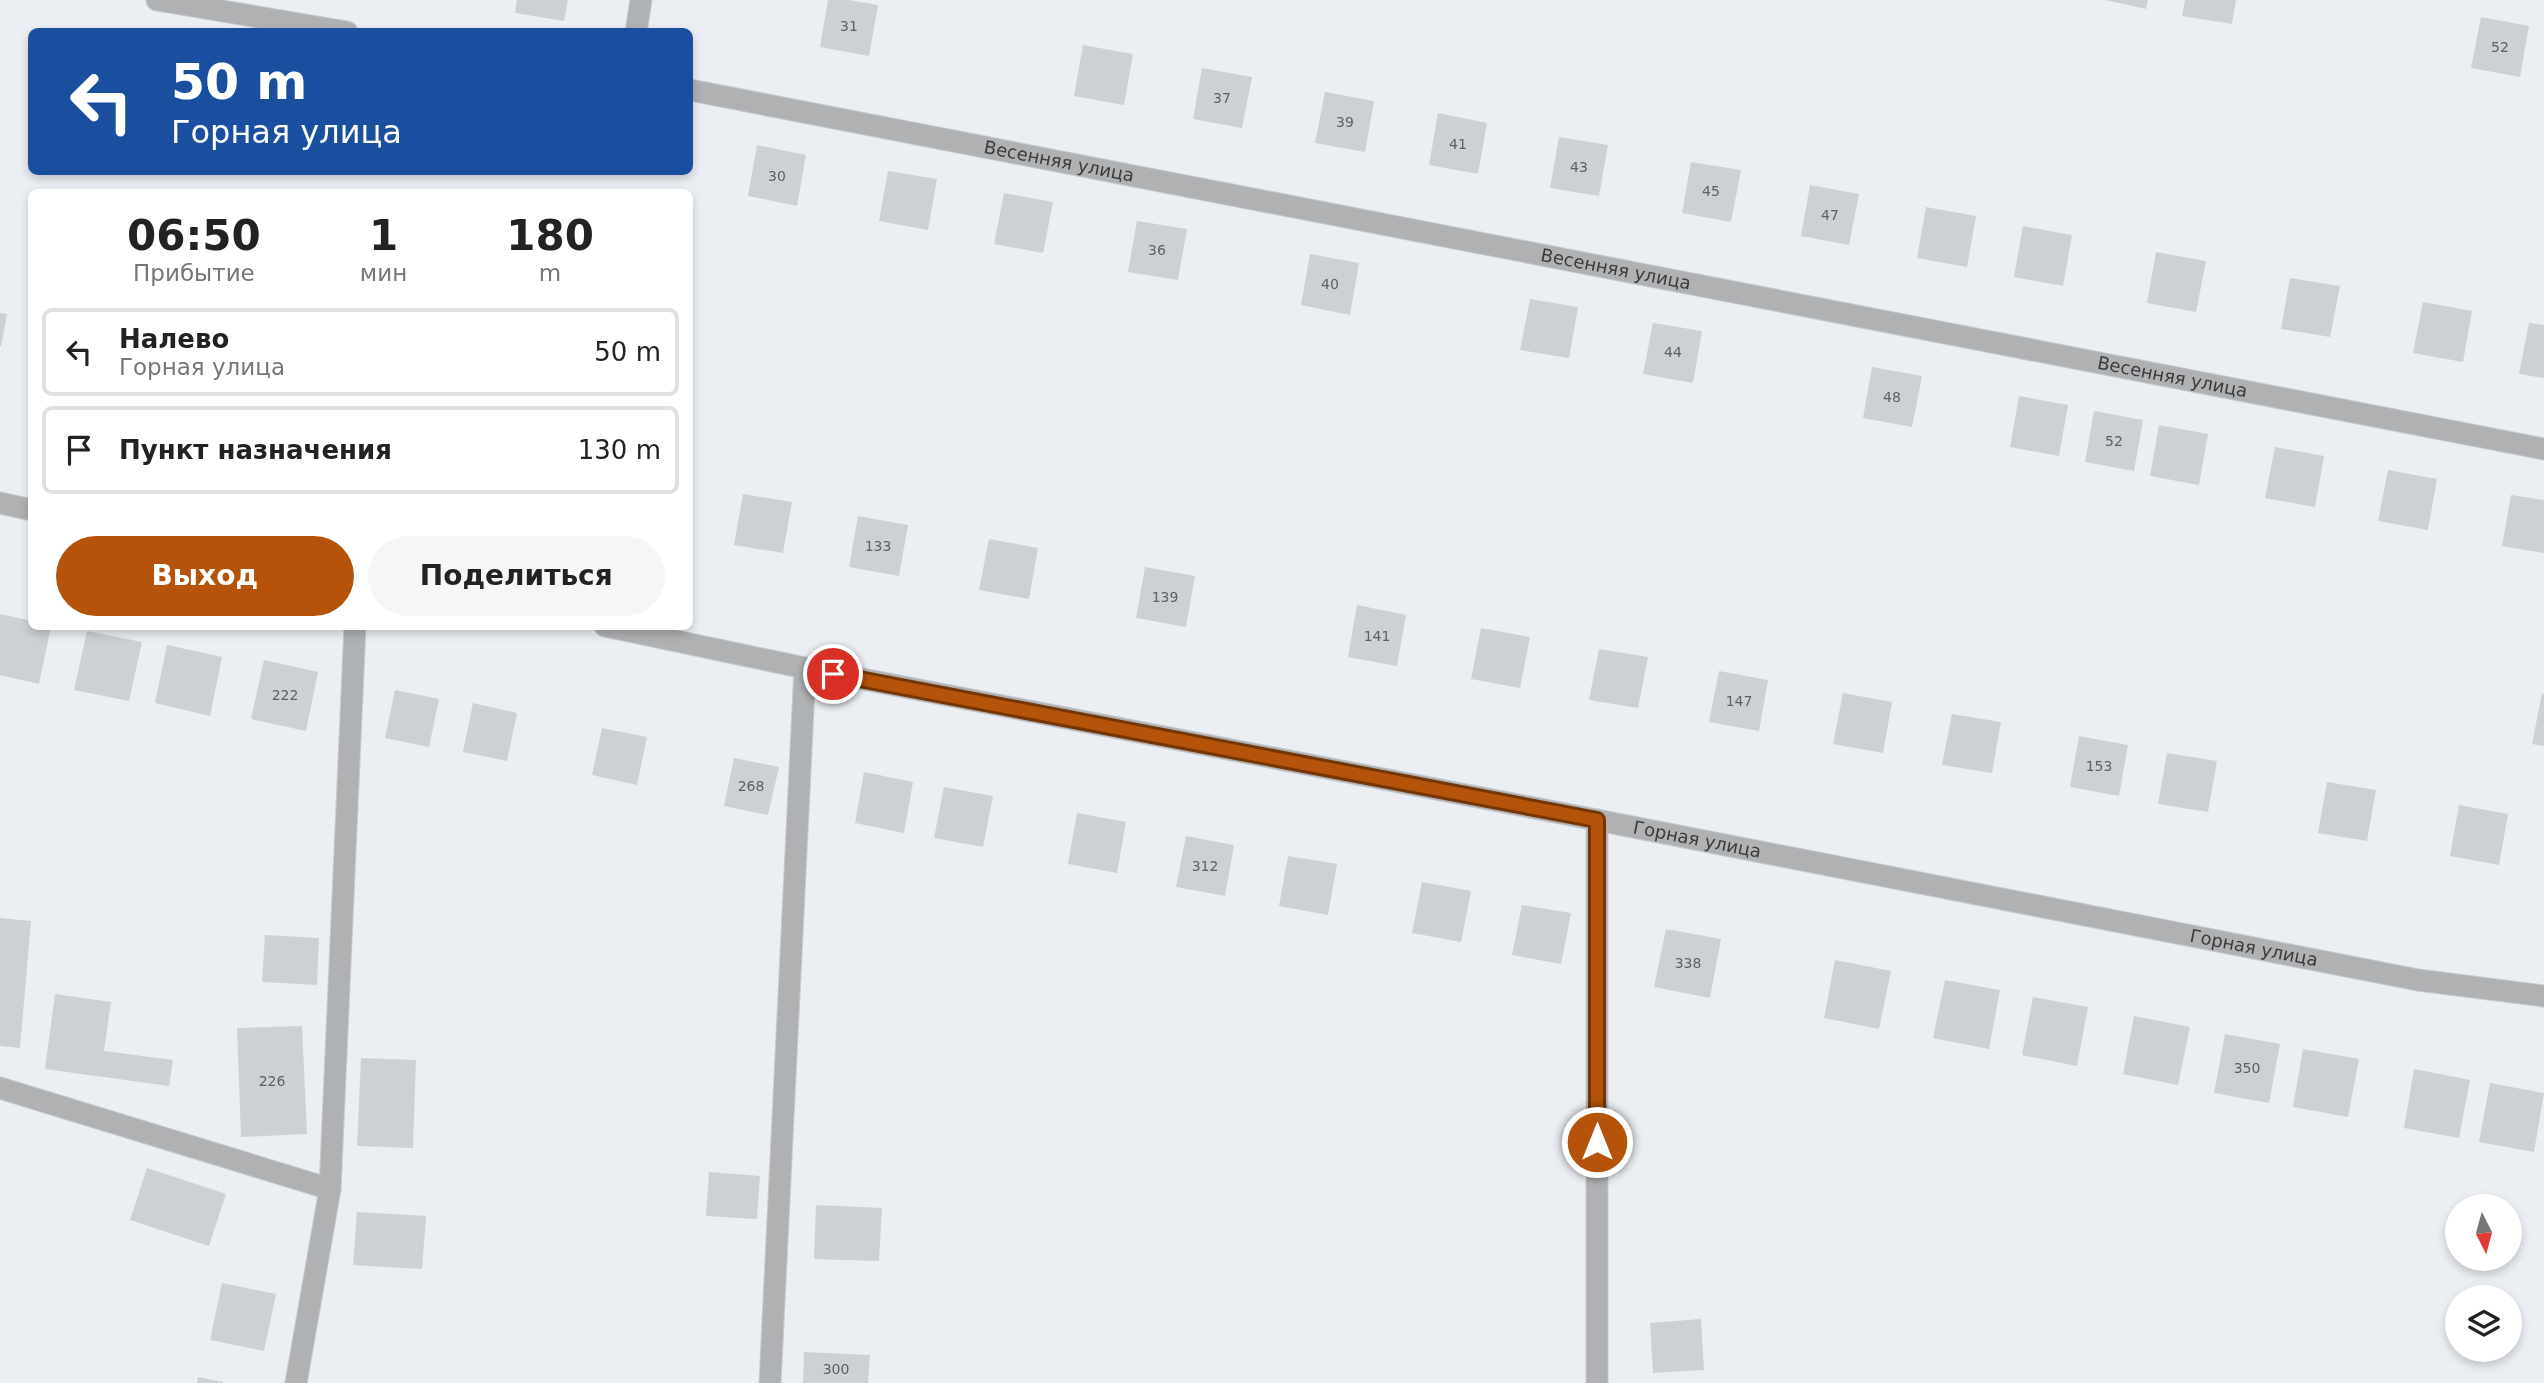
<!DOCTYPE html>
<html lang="ru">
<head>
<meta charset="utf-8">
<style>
	:root { --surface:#fff; --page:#f6f6f6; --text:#222; --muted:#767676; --line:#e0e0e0; --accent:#b45309 }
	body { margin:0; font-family:"DejaVu Sans",sans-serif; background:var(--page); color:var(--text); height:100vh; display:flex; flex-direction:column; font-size:26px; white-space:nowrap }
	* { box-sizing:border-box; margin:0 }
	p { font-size:23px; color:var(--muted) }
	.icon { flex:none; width:38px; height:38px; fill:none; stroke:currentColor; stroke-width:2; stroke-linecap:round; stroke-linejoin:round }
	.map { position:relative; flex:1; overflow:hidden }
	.sheet { position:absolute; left:28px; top:189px; width:665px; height:441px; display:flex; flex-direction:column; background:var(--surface); border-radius:10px; box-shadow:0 4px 10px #0003 }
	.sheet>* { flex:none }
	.banner { position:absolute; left:28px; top:28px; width:665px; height:147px; border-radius:10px; box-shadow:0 4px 10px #0003; background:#1a4fa0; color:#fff; overflow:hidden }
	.needle { width:46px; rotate:174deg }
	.tools { position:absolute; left:2445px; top:1194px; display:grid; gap:14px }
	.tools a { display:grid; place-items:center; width:77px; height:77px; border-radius:50%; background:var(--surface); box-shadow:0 4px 10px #0003; font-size:35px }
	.pin { position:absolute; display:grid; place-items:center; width:60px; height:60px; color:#fff; margin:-30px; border:4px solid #fff; border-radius:50%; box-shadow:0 2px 7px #0007 }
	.me { position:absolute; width:77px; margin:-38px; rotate:0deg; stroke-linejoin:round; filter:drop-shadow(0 0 5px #0008) }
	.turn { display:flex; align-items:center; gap:24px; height:147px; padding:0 28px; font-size:32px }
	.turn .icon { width:91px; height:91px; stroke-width:2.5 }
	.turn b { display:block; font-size:49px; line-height:60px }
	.eta { display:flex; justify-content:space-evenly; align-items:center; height:119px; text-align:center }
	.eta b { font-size:42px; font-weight:700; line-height:49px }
	.primary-button { display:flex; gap:14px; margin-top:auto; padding:14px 28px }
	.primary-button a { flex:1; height:80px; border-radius:42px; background:var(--accent); color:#fff; font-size:28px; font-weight:700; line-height:80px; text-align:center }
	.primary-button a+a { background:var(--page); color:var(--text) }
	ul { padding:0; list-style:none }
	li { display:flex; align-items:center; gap:21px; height:88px; margin:0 14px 10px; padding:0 14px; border:4px solid var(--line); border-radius:10px }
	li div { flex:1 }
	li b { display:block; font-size:26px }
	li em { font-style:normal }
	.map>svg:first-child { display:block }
	.building { fill:#cdd1d5 }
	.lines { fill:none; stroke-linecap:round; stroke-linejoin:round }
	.minor-casing { stroke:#c7cbcf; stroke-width:23 }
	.minor { stroke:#afb1b3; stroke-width:21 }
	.route-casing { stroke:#753606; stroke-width:18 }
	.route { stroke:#b45309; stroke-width:12 }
	.labels { text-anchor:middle; stroke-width:7; stroke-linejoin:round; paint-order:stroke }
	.number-label { font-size:14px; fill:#5e6063 }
	.street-label { font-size:18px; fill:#393b3d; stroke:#ebeff3 }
</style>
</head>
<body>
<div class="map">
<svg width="2544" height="1383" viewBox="0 0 2544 1383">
	<rect width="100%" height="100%" fill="#ebeff3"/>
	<path class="building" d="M517,0h51l-4,21 -49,-8z
		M828,0h21l29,5 -9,51 -49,-9z
		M2105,0h43l-2,9z
		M2185,0h51l-4,24 -50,-8z
		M2481,17l48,9 -9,51 -49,-9z
		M1083,45l50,9 -9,51 -50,-9z
		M1202,68l50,9 -10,51 -49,-9z
		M1325,92l49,9 -9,51 -50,-9z
		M1438,113l49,10 -9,51 -49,-9z
		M1559,137l49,8 -9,51 -49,-8z
		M757,145l49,10 -9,51 -49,-10z
		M1691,162l50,8 -10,52 -49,-9z
		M888,171l49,8 -9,51 -49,-9z
		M1810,185l49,9 -10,51 -48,-9z
		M1004,193l49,9 -10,51 -49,-9z
		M1926,207l50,9 -9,51 -50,-9z
		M1137,221l50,8 -9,51 -50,-8z
		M2023,226l49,9 -9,51 -49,-9z
		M2156,252l50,9 -10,51 -49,-9z
		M1310,254l49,9 -9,52 -49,-10z
		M2290,278l50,8 -10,51 -49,-8z
		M1530,299l48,8 -9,51 -49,-8z
		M2423,302l49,9 -9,51 -50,-9z
		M0,313l7,1 -6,32h-1z
		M1653,323l49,8 -9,52 -50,-9z
		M2529,323l15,2v53l-25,-4z
		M1872,367l50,9 -10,51 -49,-9z
		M2019,396l49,9 -9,51 -49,-9z
		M2094,411l49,9 -9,51 -49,-9z
		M2159,425l49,9 -9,51 -49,-9z
		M2275,447l49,9 -9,51 -50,-9z
		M2388,470l49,9 -9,51 -50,-9z
		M743,494l49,8 -9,51 -49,-8z
		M2511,495l33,5v53l-42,-7z
		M858,516l50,9 -9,51 -50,-9z
		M989,539l49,9 -9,51 -50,-9z
		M1145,567l50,9 -9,51 -50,-9z
		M1357,605l49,10 -9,51 -49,-9z
		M0,614l32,7v5h19l-12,58 -39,-9z
		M1481,628l49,9 -10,51 -49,-9z
		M87,631l55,11 -13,59 -55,-11z
		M167,645l55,12 -12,59 -55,-13z
		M1599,649l49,8 -10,51 -49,-8z
		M264,660l54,12 -12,59 -55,-12z
		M1719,671l49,9 -9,51 -50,-9z
		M395,690l44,9 -10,48 -44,-9z
		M1843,693l49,9 -9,51 -50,-9z
		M2542,693l2,1v52l-12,-2z
		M473,703l44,10 -10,48 -44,-9z
		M1952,714l49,8 -9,51 -50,-8z
		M602,728l45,9 -10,48 -45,-10z
		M2079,736l49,9 -9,51 -49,-9z
		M2167,753l50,8 -9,51 -50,-8z
		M734,758l45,9 -11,48 -44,-9z
		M864,772l49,10 -9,51 -49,-10z
		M2327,782l49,8 -9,51 -49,-8z
		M944,787l49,9 -10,51 -49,-9z
		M2459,805l49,9 -9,51 -49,-9z
		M1077,813l49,9 -9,51 -49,-9z
		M1186,836l48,9 -9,51 -49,-9z
		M1288,856l49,8 -9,51 -49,-9z
		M1422,882l49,9 -10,51 -49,-9z
		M1522,905l49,8 -10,51 -49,-9z
		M0,918l31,3 -11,127 -20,-2z
		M1666,929l55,10 -11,59 -56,-11z
		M265,935l54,3 -2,47 -55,-3z
		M1835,960l56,11 -12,58 -55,-11z
		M1945,980l55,10 -11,59 -56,-11z
		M55,994l56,8 -7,49 69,9 -4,26 -124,-17z
		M2033,997l55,10 -11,59 -55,-11z
		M2134,1016l56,11 -12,58 -55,-11z
		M302,1026l5,108 -66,3 -4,-109z
		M2225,1034l55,10 -11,59 -55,-10z
		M2303,1049l56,10 -11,58 -55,-10z
		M361,1058l55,2 -3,88 -56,-2z
		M2414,1069l56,11 -11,58 -55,-10z
		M2490,1083l54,10 -10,59 -55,-10z
		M147,1168l79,26 -17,52 -79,-26z
		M709,1172l51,4 -3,43 -51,-3z
		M816,1205l66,3 -3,53 -65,-2z
		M357,1212l69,4 -4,53 -69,-4z
		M222,1283l54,11 -12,57 -54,-11z
		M1701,1319l3,51 -51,3 -3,-50z
		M804,1352l66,3 -2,28h-65z
		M198,1377l25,5v1h-26z"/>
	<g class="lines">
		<g class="minor-casing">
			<g id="minor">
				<path d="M157,0l190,32"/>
				<path d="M636,32l5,-32"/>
				<path id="s1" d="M690,90l1854,359"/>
				<path d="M0,503l32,7"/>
				<path id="s2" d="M605,626l200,42 792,152 821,160 126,16"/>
				<path d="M1597,820v563"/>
				<path d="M0,1088l330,101"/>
				<path d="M296,1383l34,-194 25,-563"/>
				<path d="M770,1383l35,-715"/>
			</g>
		</g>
		<use href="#minor" class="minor"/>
	</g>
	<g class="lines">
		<g class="route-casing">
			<path id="route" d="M833,674l764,146v322"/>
		</g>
		<use href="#route" class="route"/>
	</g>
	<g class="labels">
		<g class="number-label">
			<text x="849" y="31">31</text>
			<text x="2500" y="52">52</text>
			<text x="1222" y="103">37</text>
			<text x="1345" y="127">39</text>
			<text x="1458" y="149">41</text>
			<text x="1579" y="172">43</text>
			<text x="777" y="181">30</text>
			<text x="1711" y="196">45</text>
			<text x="1830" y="220">47</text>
			<text x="1157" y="255">36</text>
			<text x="1330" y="289">40</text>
			<text x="1673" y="357">44</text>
			<text x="1892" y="402">48</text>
			<text x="2114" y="446">52</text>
			<text x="878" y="551">133</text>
			<text x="1165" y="602">139</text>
			<text x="1377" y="641">141</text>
			<text x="285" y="700">222</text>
			<text x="1739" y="706">147</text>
			<text x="2099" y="771">153</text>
			<text x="751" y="791">268</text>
			<text x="1205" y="871">312</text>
			<text x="1688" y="968">338</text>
			<text x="2247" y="1073">350</text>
			<text x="272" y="1086">226</text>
			<text x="836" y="1374">300</text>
		</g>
		<g class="street-label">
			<text dy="6" stroke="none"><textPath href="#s1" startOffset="376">Весенняя улица</textPath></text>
			<text dy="6" stroke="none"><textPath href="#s1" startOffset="943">Весенняя улица</textPath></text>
			<text dy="6" stroke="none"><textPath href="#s1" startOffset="1510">Весенняя улица</textPath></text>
			<text dy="6" stroke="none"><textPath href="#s2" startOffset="1113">Горная улица</textPath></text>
			<text dy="6" stroke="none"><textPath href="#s2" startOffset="1680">Горная улица</textPath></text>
		</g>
	</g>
</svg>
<div class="tools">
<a><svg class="needle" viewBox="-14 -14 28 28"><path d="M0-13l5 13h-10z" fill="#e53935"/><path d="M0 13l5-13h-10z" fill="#767676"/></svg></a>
<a><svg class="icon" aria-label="layers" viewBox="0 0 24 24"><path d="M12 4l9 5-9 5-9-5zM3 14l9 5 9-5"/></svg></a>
</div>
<div class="pin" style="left:833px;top:674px;background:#d93025"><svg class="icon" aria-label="arrive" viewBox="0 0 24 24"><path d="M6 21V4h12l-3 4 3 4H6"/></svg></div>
<svg class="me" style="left:1597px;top:1142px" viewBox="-20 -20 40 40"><circle r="17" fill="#b45309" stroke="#fff" stroke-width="3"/><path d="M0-11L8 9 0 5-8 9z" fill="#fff"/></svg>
<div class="banner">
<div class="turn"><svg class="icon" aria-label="left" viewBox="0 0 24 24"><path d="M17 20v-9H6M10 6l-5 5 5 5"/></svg><div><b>50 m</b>Горная улица</div></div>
</div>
<section class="sheet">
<div class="eta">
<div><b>06:50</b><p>Прибытие</p></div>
<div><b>1</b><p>мин</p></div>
<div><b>180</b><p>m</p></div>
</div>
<ul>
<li><svg class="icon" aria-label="left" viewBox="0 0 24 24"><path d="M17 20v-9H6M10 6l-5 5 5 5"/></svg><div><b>Налево</b><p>Горная улица</p></div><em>50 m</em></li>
<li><svg class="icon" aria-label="arrive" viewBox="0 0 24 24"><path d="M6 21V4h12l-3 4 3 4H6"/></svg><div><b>Пункт назначения</b></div><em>130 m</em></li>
</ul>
<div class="primary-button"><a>Выход</a><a>Поделиться</a></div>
</section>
</div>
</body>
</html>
